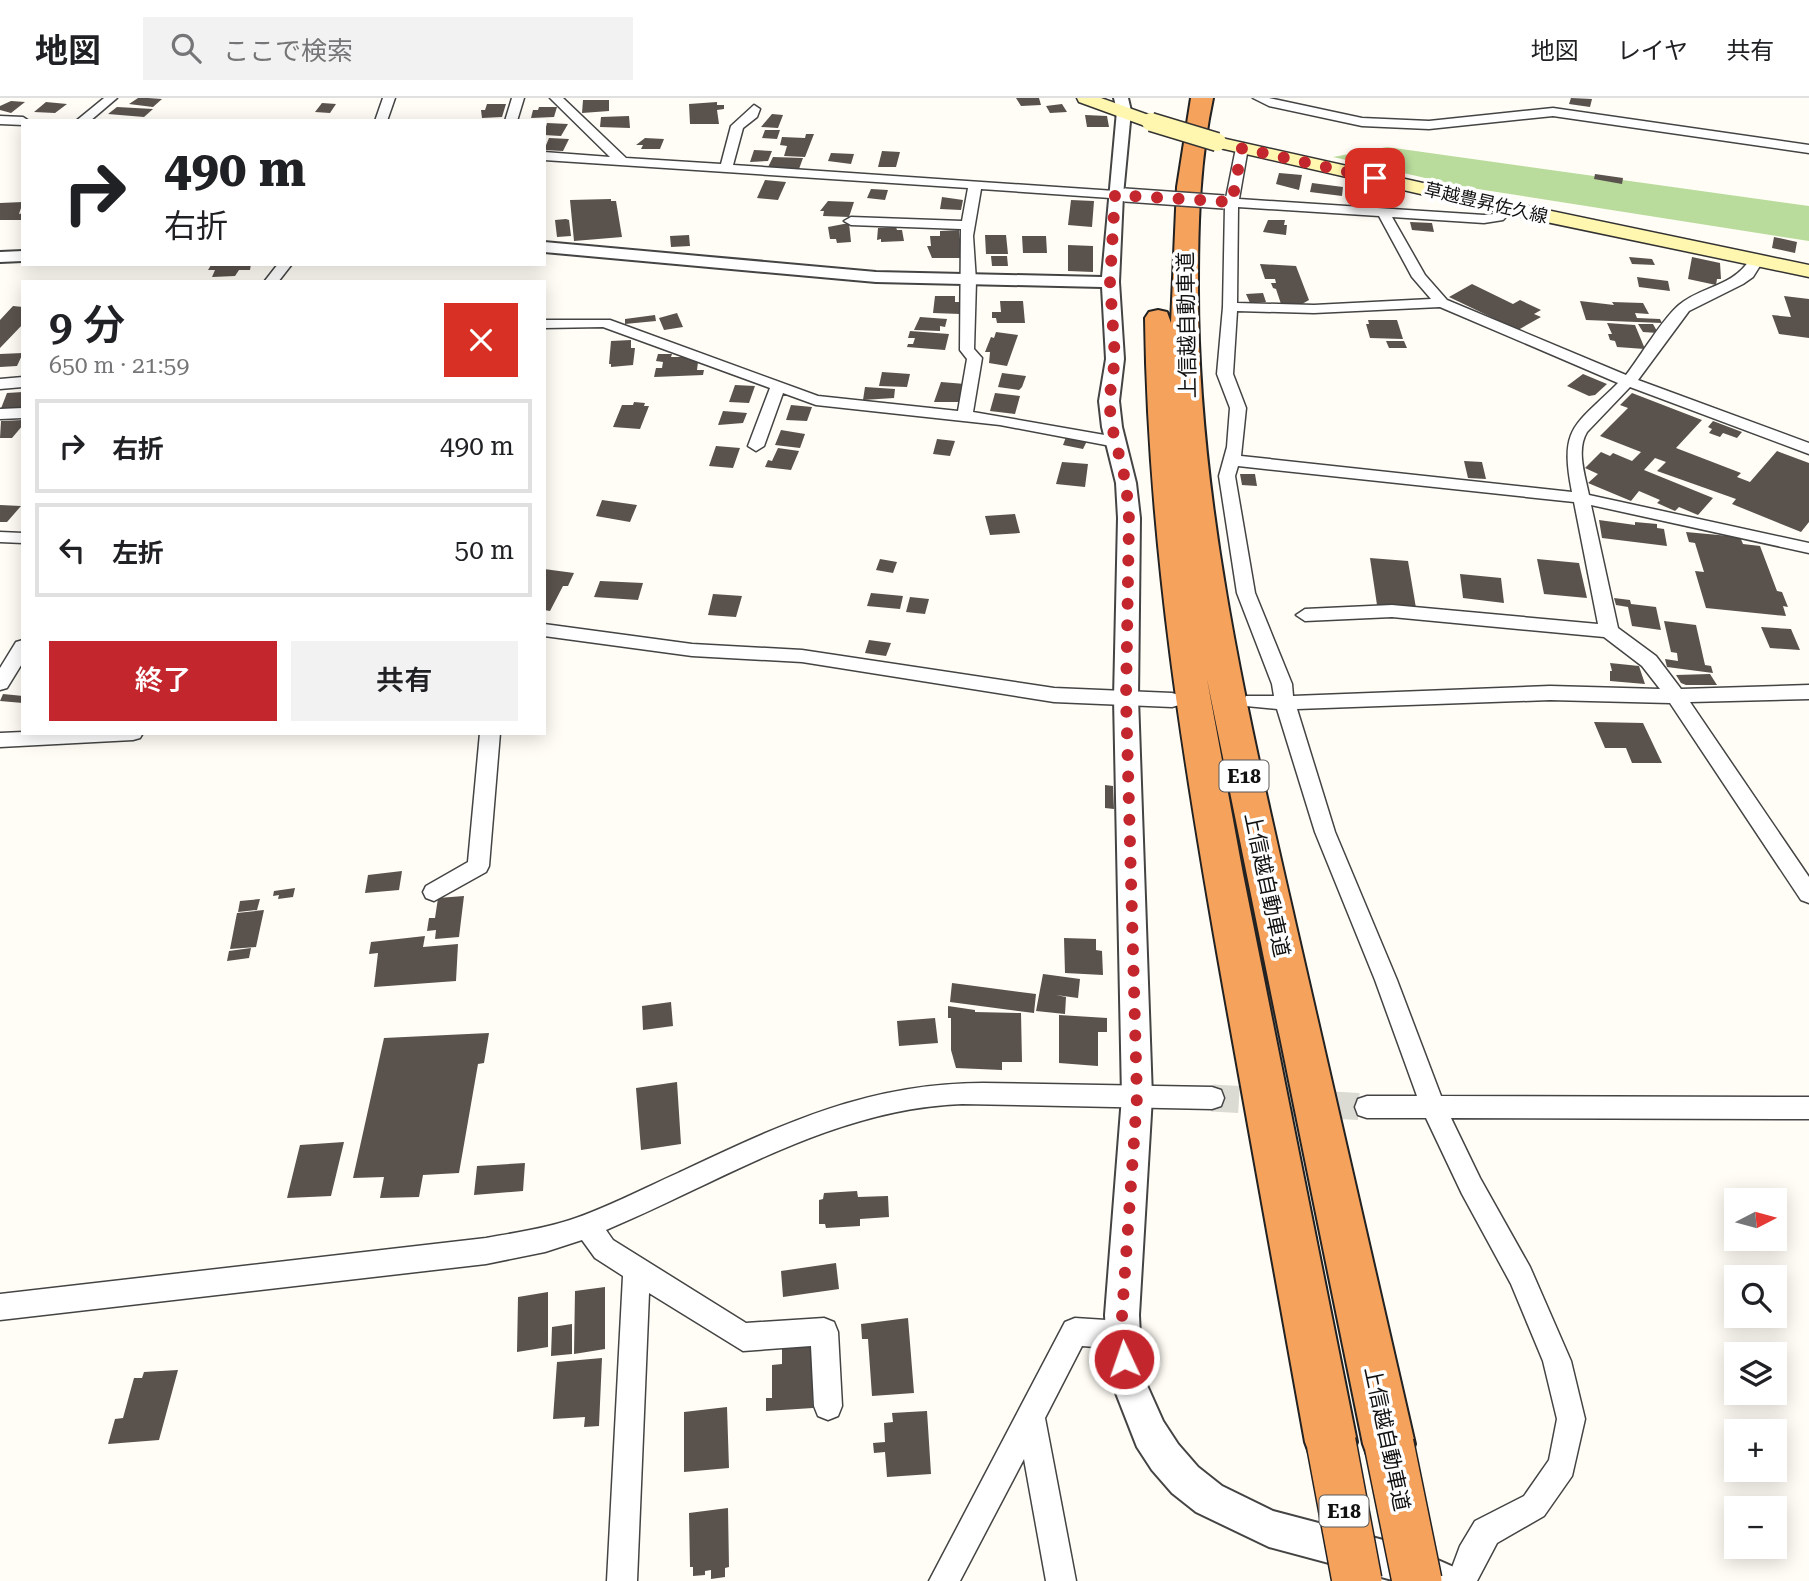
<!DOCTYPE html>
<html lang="ja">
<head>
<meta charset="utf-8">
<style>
	:root { --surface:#fff; --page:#f2f2f2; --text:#202124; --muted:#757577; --line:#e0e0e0; --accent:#c4262e }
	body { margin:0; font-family:"Roboto Serif","Noto Sans JP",serif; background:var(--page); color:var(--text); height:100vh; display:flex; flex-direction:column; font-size:26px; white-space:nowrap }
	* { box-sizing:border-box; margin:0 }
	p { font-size:23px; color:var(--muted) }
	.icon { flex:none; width:38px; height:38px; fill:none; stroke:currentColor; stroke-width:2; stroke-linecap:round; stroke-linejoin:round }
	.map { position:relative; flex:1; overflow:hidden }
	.details { position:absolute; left:21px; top:182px; width:525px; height:455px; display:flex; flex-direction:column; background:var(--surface); border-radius:0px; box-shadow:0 4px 18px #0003 }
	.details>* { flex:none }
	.top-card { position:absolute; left:21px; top:21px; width:525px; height:147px; border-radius:0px; box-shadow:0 4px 18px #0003; background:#fff; color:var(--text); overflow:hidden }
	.needle { width:46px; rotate:84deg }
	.tools { position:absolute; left:1724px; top:1090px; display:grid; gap:14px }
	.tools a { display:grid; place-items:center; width:63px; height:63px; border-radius:0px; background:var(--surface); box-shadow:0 4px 18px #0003; font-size:35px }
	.pin { position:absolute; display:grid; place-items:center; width:60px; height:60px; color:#fff; margin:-30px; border-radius:14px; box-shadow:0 4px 10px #0006 }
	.me { position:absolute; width:77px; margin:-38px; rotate:357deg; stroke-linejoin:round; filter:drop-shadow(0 0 5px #0008) }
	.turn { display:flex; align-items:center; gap:24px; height:147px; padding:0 28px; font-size:32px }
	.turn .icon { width:91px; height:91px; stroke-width:2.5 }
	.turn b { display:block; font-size:49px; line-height:60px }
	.round { display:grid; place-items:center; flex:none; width:74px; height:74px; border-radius:0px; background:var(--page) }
	.head { display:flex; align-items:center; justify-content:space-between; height:119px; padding:0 28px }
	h1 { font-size:42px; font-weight:600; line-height:52px }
	.primary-button { display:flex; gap:14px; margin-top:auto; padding:14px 28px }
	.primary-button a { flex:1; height:80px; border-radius:0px; background:var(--accent); color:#fff; font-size:28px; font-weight:600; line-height:80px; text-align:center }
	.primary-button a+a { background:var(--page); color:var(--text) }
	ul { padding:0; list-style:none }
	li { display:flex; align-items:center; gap:21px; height:94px; margin:0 14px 10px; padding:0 14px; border:4px solid var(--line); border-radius:0px }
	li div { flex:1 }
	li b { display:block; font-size:26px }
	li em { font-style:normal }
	header { display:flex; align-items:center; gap:42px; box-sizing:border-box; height:98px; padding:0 35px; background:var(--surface); border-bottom:2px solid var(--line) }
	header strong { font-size:33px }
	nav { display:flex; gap:38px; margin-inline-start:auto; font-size:24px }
	.search { width:490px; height:63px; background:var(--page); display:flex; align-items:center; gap:18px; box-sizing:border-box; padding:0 24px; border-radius:0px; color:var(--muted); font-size:26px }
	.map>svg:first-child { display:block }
	.forest { fill:#b9dc9c }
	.building { fill:#5a524d }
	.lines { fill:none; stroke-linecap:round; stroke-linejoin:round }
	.minor-tunnel { stroke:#dbdad3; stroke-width:27; stroke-dasharray:27 13; stroke-linecap:butt }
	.minor-casing { stroke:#444; stroke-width:3 }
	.tertiary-casing { stroke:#444; stroke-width:4 }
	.secondary-casing { stroke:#333; stroke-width:3 }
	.motorway-casing { stroke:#222; stroke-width:4 }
	.minor { fill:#fff; fill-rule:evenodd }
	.tertiary { fill:#fff; fill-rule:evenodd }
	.secondary { fill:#fff6b0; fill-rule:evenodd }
	.motorway { fill:#f5a25d; fill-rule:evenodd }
	.minor-bridge-casing { stroke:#444; stroke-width:16; stroke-linecap:butt }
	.secondary-bridge-casing { stroke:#333; stroke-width:21; stroke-linecap:butt }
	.motorway-bridge-casing { stroke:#222; stroke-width:52; stroke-linecap:butt }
	.minor-bridge { stroke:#fff; stroke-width:13 }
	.secondary-bridge { stroke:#fff6b0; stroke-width:18 }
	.motorway-bridge { stroke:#f5a25d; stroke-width:49 }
	.route { stroke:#c4262e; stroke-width:12; stroke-dasharray:0 21.6 }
	.labels { text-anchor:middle; stroke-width:7; stroke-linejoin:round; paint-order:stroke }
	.far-street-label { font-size:18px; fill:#111; stroke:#fff }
	.shield { fill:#fff; stroke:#585858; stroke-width:2 }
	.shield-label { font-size:19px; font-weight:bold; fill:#111 }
	.street-label { font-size:21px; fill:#111; stroke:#fff }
</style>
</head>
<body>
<header>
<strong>地図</strong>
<div class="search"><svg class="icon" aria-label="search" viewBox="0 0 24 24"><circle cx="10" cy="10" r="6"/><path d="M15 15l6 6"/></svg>ここで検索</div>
<nav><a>地図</a><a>レイヤ</a><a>共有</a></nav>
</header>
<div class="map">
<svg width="1809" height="1483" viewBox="0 0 1809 1483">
	<rect width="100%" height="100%" fill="#fffdf5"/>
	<path class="forest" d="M1387,49l422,59v35l-344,-54 -132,-30z"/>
	<path class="building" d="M138,0h10l14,1 -9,8 -24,-3z
		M1016,0h23l2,7 -20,1z
		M1571,0l21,1 -2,8 -21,-3z
		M583,2h26v11l-27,2z
		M11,3l14,1 -14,11 -11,-3v-4z
		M46,4l21,2 -12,9 -21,-1z
		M717,4v3h7v4l-7,1 2,14h-29l-1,-20z
		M322,5l14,1 -6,9 -15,-1z
		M487,6h19l-4,13 -20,1 -1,-8h4z
		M1062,6l5,8 -17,1 -4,-7z
		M117,9l36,2 -9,8 -36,-3z
		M539,9h18l-3,10 -23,1 2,-8h5z
		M772,16l11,1 -5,13 -17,-1z
		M1085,17l22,1 2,11h-22z
		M629,18l1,12 -30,-1 1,-10z
		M547,25l21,1 -7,12 -17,-1z
		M765,32h15l-3,9 -15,-1z
		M806,36h8l-9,23 -21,-1 3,-10 -7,-1 2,-8 23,1z
		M549,40l20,1 -6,12 -19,-1z
		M645,40l19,1 -4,10h-19l2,-4h-7z
		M754,52l18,1 -4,10 -18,1z
		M882,53l18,1 -4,15h-18z
		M831,55l23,1 -3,10 -23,-3z
		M773,59l30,1 -4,11 -31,-2z
		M1279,75l23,2 -3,15 -23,-6z
		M1595,76l28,4 -1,6 -28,-5z
		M765,82l21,2 -8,18 -21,-2z
		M1312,85l31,4 -1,9 -32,-4z
		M871,91l17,1 -3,10 -18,-2z
		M942,99l21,3 -2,10 -21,-1z
		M611,101v2h5l6,36 -48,4 -4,-41z
		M1071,102l23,1 -2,26 -24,-2z
		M828,103l26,1 -5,15 -26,-1 1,-5h-4z
		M23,104l-4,12 4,-1 -2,7h-21v-17z
		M566,121l3,1 2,16 -14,1 -2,-17z
		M1268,122h17l-1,5h3l-1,10 -23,-3z
		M1410,124l22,1 2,9 -22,-2z
		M849,125l2,19 -14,1 -1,-4h-6l-2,-12z
		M896,129l1,3h5l2,11 -23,1v-3l-4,1 1,-12z
		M959,132l3,28h-30l-5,-12h4l-1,-10h10v-5z
		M689,137l1,11 -19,1 -1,-11z
		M985,137h21l2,19h-22z
		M1022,138h24l1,17h-24z
		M1774,139l23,5 -2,11 -23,-5z
		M1068,147l25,1v26l-25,-1z
		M991,158h16l1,10h-16z
		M1629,159l23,2 3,6 -23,-1z
		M1692,159l28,6 1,16h-4l-1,6 -28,-6z
		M251,166l-1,6h-11l-4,6 -23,1 3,-7h-7l3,-5z
		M1260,166l36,2 13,34 -7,4h-21l-5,-15 -3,-1 -2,-5h5l-1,-4h-10z
		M1637,179l31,4 2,10 -31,-4z
		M1472,186l41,20 7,-4 21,10 -7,4 7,3 -23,13 -69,-33z
		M1263,195l3,9 -16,1 -4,-9z
		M935,198h20v6h6l-1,12 -27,-1z
		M1784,198l25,3v39l-30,-4 -7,-19 19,2z
		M1000,203h23l2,22h-28l-1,-5h-4v-6h9z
		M1580,203l34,4 -2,-3 31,1 6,11 -14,-1 2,5 23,1 2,4 -76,-3z
		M13,208l10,1v17l-23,24v-28z
		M677,215l6,14 -19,3 -5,-12z
		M655,217l1,6 -31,3v-5z
		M920,219l27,2 -2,8 -5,-1v5l-26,-1z
		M1368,222h29l6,19 -33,-1 -4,-14h3z
		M1607,225l28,2 10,24 -28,-2 -2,-6 -5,-1 -2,-6h4z
		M1638,226h15l5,9 -15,-1z
		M910,233l39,3 -4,16 -38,-3 1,-3h5l2,-6h-7z
		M996,234l22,3 -11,31 -18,-3 1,-11h-5l6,-15 3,1z
		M631,242v8h4l-2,17 -22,2v-3h-2l2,-23z
		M1386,243h18l3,7h-18z
		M23,255l-6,13 -17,1v-13z
		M658,256h14l-1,3h13l14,5 -1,8h7l-1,5 -49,2 2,-9h6l1,-6 -7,-1z
		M882,274l28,2 -3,13 -28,-1z
		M1002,275l24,3 -4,11 -3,3 -21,-3z
		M1583,276l24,10 -12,11 -6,1 -22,-10z
		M941,284l24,2 -6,18h-25z
		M735,287l20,1 -6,17 -20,-1z
		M865,289l30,2 -1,9 -31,2z
		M23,294v18l-23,1 7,-18z
		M995,295l25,3 -5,18 -25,-3z
		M1632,295l70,27 -26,28 65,25 -4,4 13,5 27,-31 32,12v59l-8,10 -69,-28 4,-5 -79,-28 9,-9 -11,-4 -11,12 69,28 -15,17 -19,-8 -4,4 -18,-8 3,-3 -21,-9 -8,10 -43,-18 10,-9 -13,-6 16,-16 9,4 3,-3 19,8 9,-9 -41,-16 28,-28 -8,-3z
		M634,304l11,1 -1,3h5l-9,23 -27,-2 9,-22h11z
		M791,307l21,2 -5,14 -21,-1z
		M723,313l24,2 -4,10 -25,2z
		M23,322v5l-11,13h-12l1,-17z
		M1713,323l29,11 -5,6 -14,-5 -3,4 -11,-4 3,-4 -4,-2z
		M781,332l24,4 -5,14 -25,-3z
		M1066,339l21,4 -4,8 -20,-4z
		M937,341l18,2 -5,15 -17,-2z
		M716,348l24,2 -7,20 -24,-2z
		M778,350l21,3 -8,19 -26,-3 3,-7 4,1z
		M1464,363l18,1 4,17 -18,-1z
		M1062,364l26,2 -3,23 -29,-3z
		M1240,376h15l2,12 -15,-1z
		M602,402l35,5 -7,17 -34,-6z
		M0,407l21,1 -14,16h-7z
		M1015,416l5,19 -30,2 -5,-19z
		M1599,422l36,5v-3l22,2v4l7,1 3,17 -65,-8z
		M1686,434l54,5 3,7 17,2 17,45 5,1 6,15 -5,-1 3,10 -80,-8 -11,-37 9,1 -9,-29 -6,-1z
		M1370,460l38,3 8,47 -39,-3z
		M880,461l17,3 -4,11 -17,-3z
		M1537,461l42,4 8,35 -43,-4z
		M544,471l30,4 -6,13h-5l-13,25 -6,-1z
		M1460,476l41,4 3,25 -41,-5z
		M600,483l43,2 -5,17 -44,-3z
		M871,495l32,3 -3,13 -33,-3z
		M713,496l29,2 -6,21 -28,-2z
		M910,499l19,2 -4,15 -19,-2z
		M1614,500l16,2 1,4 25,3 5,23 -29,-4 -4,-19 -12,-2z
		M1664,523l32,4 9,40 6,1 2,7 -46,-6 -2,-8 13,2 -1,-8 -6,-1z
		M1761,529l30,2 9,21 -30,-2z
		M869,542l22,3 -5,13 -21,-3z
		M1610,565l29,3 6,18 -35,-3v-10h2z
		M1710,576l7,11h-31l-5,-2 -5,-8z
		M3,596l20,2v7l-23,-2z
		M1594,624l49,1 19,40h-30l-6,-15h-21z
		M1105,687l8,1 1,23 -9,-1z
		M402,773l-3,19 -34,3 3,-18z
		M295,790l-2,9 -15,2 1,-4 -6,1 1,-5z
		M464,798l-5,41 -24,2 1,-9 -9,1 2,-13h6l3,-20z
		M260,801l-3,11 -19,2 2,-11z
		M264,812l-8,37 -26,2 7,-36z
		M425,838l-2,11 35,-3 -2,37 -82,6 4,-34 -9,1 2,-12z
		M1064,840l32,1v11l6,1 1,24 -38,-2z
		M251,850l-2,10 -22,3 2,-10z
		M1043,876l37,5 -2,19 -22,-3 10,2 -1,17 -29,-3z
		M952,885l84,11 -2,19 -84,-11z
		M671,904l2,24 -30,4 -1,-24z
		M948,908l27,4v2l46,1 1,49h-20v8l-46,-2 -5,-18v-32h-3z
		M1059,917l48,3v14h-9v34l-39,-3z
		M935,920l3,25 -39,3 -2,-25z
		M489,935l-5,30 -6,1 -19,109 -36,2 -4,22 -39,1 4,-21 -31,1 31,-140z
		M677,984l4,62 -40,6 -5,-62z
		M344,1044l-13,54 -44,2 13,-53z
		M525,1065l-2,28 -49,4 3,-29z
		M857,1093l1,6 30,-1 1,21 -29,2v7l-34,2 -1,-4h-6v-24l4,-1 1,-6z
		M836,1165l3,26 -56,8 -2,-26z
		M605,1189v62l-31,5 1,-63z
		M548,1194v55l-31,5 1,-55z
		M908,1220l6,75 -42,3 -4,-57h-6l-1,-15z
		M572,1226v30l-21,2 1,-29z
		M811,1248l2,62 -47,3v-13h6v-33l10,-1v-16z
		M602,1260l-3,68 -15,1 1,-10 -32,2 4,-57z
		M178,1272l-19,70 -51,4 7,-25 8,-1 11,-40h8l2,-6z
		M727,1309l2,61 -45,4v-60z
		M927,1313l4,63 -44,3 -2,-25 -11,1 -1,-10 12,-1 -1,-19 9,-1 -1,-9z
		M728,1410l1,59 -4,1v9l-14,2v-9l-6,1v4l-12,1v-9h-3l-1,-54z"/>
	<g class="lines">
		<path class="minor-tunnel" d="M1212,1000l155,9"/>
		<g class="minor-casing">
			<path id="minor" d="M104,0h13l-27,23h-14z
				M383,0h12l-8,23h-12z
				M512,0h12l-7,23h-12z
				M550,0h13l63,60 95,6 10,-38 23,-21 6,4 -3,8 -14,11 -10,37 397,27 1,3 -6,4 -144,-10 -8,47 3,45 -2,68 8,9 -9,54 143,25 8,5 -8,5 -116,-22 -184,-20 -33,-12 -19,53 -8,5 -8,-5 22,-58 -167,-61 -59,1v-8h66l208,76 140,15 9,-52 -7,-9 1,-121 -110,-4 -7,-4 7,-4 111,4 6,-33 -424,-28v-8l66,5z
				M1253,0h16l93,20 67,3 124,-13 256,37v8l-256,-37 -124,13 -67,-3 -93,-20z
				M0,18l23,1 6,4h-6v4l-23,-1z
				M1242,46l6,4 -9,51 245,16 10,-1 9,-9h10l2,3 -12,12 -19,3 -92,-6 33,58 22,25 179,75c14,-18 37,-57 53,-70 24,-20 53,-17 72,-47h10l2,3 -10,16 -10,7 -54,27 -51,69 171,63v11l-179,-67 -43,45c-11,18 -2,43 2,63l220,48v10l-218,-48 27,123 38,28 25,33 128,-4v14l-119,3 119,175v26l-8,-3 -131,-197 -120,-3 -253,9 38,123 62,148 44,116 368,1v22l-358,-1 29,60 50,89 41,94 14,58 -13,57 -28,40 -47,27 -20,38h-30l13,-35 15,-25 49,-25 25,-36 8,-41 -14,-58 -32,-77 -49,-90 -36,-76h-59l-9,-3 -3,-8 3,-8 9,-3h50l-42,-116 -60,-148 -38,-123 -31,-3 -3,-5 3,-5h28l-2,-12 -35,-91 -18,-117 8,-29 3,-39 -13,-34 6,-67 2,-101 -7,-4 8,-4 10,-50zM1238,109l141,9 33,61 19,22 -117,6 -77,-2zM1440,209l178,76c-43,43 -59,43 -46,109l-331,-36 5,-48 -13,-34 4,-63 77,2zM1238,368l336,36 24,122 -206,-19 -87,4 -9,6 9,6 87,-4 212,20 38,29 18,23 -110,-3 -257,10 -1,-12 -37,-91 -20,-117z
				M278,166h14l-14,18h-14z
				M23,279v10l-23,2v-10z
				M23,310v10l-23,1v-10z
				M0,434l23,1v10l-23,-1z
				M544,526l148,20 110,6 252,38 118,5 7,2 3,5 -3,5 -7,2 -118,-5 -252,-40 -110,-6 -148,-20z
				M23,542v22l-16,26 -7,2v-22l16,-26z
				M23,634v1h120l-3,5 -7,2 -133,7v-14z
				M480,635h20l-11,133 -3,6 -52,29 -8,-3 -3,-6 3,-6 42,-24z
				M983,985l229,4 9,3 3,8 -3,8 -9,3 -250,-5c-130,5 -239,77 -356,126l7,10 133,83 78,-5 10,4 4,10 4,74 -4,10 -10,4 -10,-4 -4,-10 -3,-60 -68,5 -94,-58 -12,288h-30l16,-305 -28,-18 -13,-18 -37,12 -59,12 -486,56v-26l486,-56c28,-5 56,-9 84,-18 37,-12 72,-31 108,-47 102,-48 189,-90 305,-90z
				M1075,1220l47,3 10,4 4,10 -4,10 -10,4 -40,-3 -37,72 31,163h-30l-22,-122 -64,122h-31l136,-259z"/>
		</g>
		<g class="tertiary-casing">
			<path id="tertiary" d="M1114,0h14l3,13 -8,84 -4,87 5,77 -5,42 3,26 14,56 4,35 -2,180 14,399 -13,218 2,44 5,24 17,38 15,23 20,23 24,19 51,25 133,35 50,22 6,13h-66l-127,-34 -73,-35 -24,-19 -20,-23 -15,-23 -25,-64 -5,-24 -2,-44 17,-218 -8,-399 4,-180 -2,-35 -14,-56 -3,-26 7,-42 -4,-72 -226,-5 -332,-30v-10l332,30 226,5 15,-166z
				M23,153v10l-23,1v-10z"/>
		</g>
		<g class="secondary-casing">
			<path id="secondary" d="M1077,0h24l56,20 2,4 -8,5 -6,-1 -66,-24z
				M1217,39l291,65 301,63v12l-301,-63 -297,-68 -3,-4z"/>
		</g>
		<g class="motorway-casing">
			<path id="motorway" d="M1191,0h22c-13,61 -15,123 -15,185 -1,216 49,428 97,638 40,174 80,349 120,523l-7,19 -19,7 -19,-7 -7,-19 -156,-765 36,195 114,568 -7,19 -19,7 -19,-7 -7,-19c-27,-150 -54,-300 -81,-450 -40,-225 -76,-445 -79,-674l4,-6 9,-2 9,2 4,11 6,-136z"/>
		</g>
		<use href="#minor" class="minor"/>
		<use href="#tertiary" class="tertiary"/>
		<use href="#secondary" class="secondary"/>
		<use href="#motorway" class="motorway"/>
		<g class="minor-bridge-casing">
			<path id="minor-bridge" d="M1125,97l99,7"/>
		</g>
		<g class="secondary-bridge-casing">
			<path id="secondary-bridge" d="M1151,24l66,20"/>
		</g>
		<g class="motorway-bridge-casing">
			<path id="motorway-bridge" d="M1331,1344l26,139
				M1389,1346l28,137"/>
		</g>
		<use href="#minor-bridge" class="minor-bridge"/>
		<use href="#secondary-bridge" class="secondary-bridge"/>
		<use href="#motorway-bridge" class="motorway-bridge"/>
	</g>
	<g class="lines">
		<path class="route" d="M1124,1261l-2,-44 15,-218 -11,-399 3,-179 -3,-36 -14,-56 -3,-26 6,-42 -5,-77 5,-87 117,7 10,-54 133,30"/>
	</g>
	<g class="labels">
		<g class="far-street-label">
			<text transform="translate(1486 105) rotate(13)" y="6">草越豊昇佐久線</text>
		</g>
		<g class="shield">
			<rect x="1219.5" y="662.5" width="49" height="31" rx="5"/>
			<rect x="1319.5" y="1397.5" width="49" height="31" rx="5"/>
		</g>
		<g class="shield-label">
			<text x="1244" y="685">E18</text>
			<text x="1344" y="1420">E18</text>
		</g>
		<g class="street-label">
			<text transform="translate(1187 227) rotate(-91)" y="7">上信越自動車道</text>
			<text transform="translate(1267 787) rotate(78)" y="7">上信越自動車道</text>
			<text transform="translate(1387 1341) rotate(78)" y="7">上信越自動車道</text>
		</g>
	</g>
</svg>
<div class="tools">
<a><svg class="needle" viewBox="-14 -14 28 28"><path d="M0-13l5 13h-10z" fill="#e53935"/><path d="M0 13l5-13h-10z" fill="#757577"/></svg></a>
<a><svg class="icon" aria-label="search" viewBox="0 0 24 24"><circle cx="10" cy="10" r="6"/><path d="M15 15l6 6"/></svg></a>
<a><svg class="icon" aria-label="layers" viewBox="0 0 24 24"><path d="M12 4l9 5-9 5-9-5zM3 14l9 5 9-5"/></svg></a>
<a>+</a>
<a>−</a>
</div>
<div class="pin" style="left:1375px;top:80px;background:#d93025"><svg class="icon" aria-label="arrive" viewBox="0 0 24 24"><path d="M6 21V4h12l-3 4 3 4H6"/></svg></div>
<svg class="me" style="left:1124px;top:1261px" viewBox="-20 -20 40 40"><circle r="17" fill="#c4262e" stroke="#fff" stroke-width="3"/><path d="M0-11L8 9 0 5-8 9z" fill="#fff"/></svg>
<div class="top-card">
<div class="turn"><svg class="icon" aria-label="right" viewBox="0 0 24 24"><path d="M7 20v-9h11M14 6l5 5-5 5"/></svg><div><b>490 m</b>右折</div></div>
</div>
<section class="details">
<div class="head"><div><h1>9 分</h1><p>650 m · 21:59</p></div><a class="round" style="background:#d93025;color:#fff"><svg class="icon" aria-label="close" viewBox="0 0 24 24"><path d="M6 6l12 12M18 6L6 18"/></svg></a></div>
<ul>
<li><svg class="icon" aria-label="right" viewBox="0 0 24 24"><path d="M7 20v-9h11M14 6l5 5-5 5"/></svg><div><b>右折</b></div><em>490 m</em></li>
<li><svg class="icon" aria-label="left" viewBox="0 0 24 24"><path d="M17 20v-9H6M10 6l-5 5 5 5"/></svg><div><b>左折</b></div><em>50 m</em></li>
</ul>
<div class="primary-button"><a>終了</a><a>共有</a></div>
</section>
</div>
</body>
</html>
